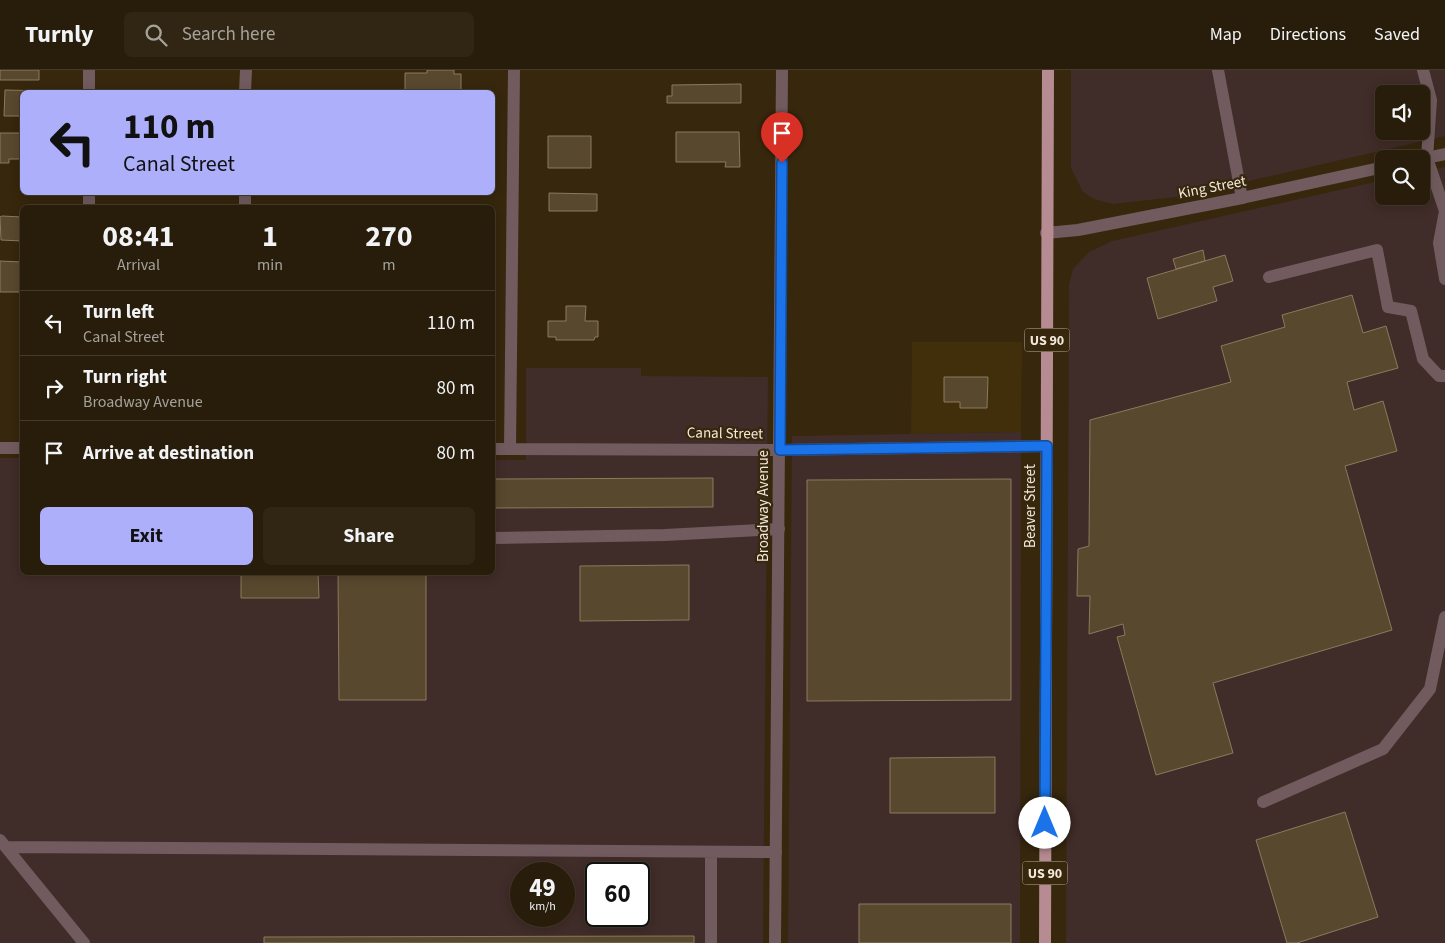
<!DOCTYPE html>
<html lang="en">
<head>
<meta charset="utf-8">
<style>
	:root { --surface:#281d0a; --page:#302613; --text:#f1f3f6; --muted:#a5a29c; --line:#443b2b; --accent:#adaffb }
	body { margin:0; font-family:"Source Sans 3",sans-serif; background:var(--page); color:var(--text); height:100vh; display:flex; flex-direction:column; font-size:19px; white-space:nowrap }
	* { box-sizing:border-box; margin:0 }
	p { font-size:16px; color:var(--muted) }
	.icon { flex:none; width:28px; height:28px; fill:none; stroke:currentColor; stroke-width:2; stroke-linecap:round; stroke-linejoin:round }
	.map { position:relative; flex:1; overflow:hidden }
	.sheet { position:absolute; left:20px; top:135px; width:475px; height:370px; display:flex; flex-direction:column; background:var(--surface); border-radius:8px; box-shadow:0 2px 12px #0003,0 0 0 1px var(--line) }
	.sheet>* { flex:none }
	.top-card { position:absolute; left:20px; top:20px; width:475px; height:105px; border-radius:8px; box-shadow:0 2px 12px #0003,0 0 0 1px var(--line); background:#adaffb; color:#111; overflow:hidden }
	.controls { position:absolute; left:1375px; top:15px; display:grid; gap:10px }
	.controls a { display:grid; place-items:center; width:55px; height:55px; border-radius:8px; background:var(--surface); box-shadow:0 2px 12px #0003,0 0 0 1px var(--line); font-size:25px }
	.speed { position:absolute; left:510px; top:792px; display:flex; gap:10px; font-size:25px; font-weight:700; text-align:center }
	.speed>* { display:grid; place-content:center; width:65px; height:65px; border-radius:50%; background:var(--surface); box-shadow:0 2px 12px #0003,0 0 0 1px var(--line); line-height:1 }
	.speed small { font-size:12px; font-weight:400 }
	.speed .limit { border:2px solid #111; border-radius:8px; background:#fff; color:#111 }
	.pin { position:absolute; display:grid; place-items:center; width:42px; height:42px; color:#fff; margin:-51px -21px; border-radius:50% 50% 50% 0; rotate:-45deg; box-shadow:0 0 5px #0007 }
	.pin .icon { rotate:45deg }
	.me { position:absolute; width:55px; margin:-28px; rotate:0deg; stroke-linejoin:round; filter:drop-shadow(0 0 4px #0008) }
	.turn { display:flex; align-items:center; gap:18px; height:105px; padding:0 20px; font-size:22px }
	.turn .icon { width:65px; height:65px; stroke-width:2.5 }
	.turn b { display:block; font-size:35px; line-height:42px }
	.eta { display:flex; justify-content:space-evenly; align-items:center; height:85px; text-align:center }
	.eta b { font-size:30px; font-weight:700; line-height:35px }
	.action { display:flex; gap:10px; margin-top:auto; padding:10px 20px }
	.action a { flex:1; height:58px; border-radius:8px; background:var(--accent); color:#111; font-size:20px; font-weight:700; line-height:58px; text-align:center }
	.action a+a { background:var(--page); color:var(--text) }
	ul { padding:0; list-style:none }
	li { display:flex; align-items:center; gap:15px; height:65px; padding:0 20px; border-top:1px solid var(--line) }
	li div { flex:1 }
	li b { display:block; font-size:19px }
	li em { font-style:normal }
	header { display:flex; align-items:center; gap:30px; box-sizing:border-box; height:70px; padding:0 25px; background:var(--surface); border-bottom:1px solid var(--line) }
	header strong { font-size:24px }
	nav { display:flex; gap:28px; margin-inline-start:auto; font-size:18px }
	.search { width:350px; height:45px; background:var(--page); display:flex; align-items:center; gap:12px; box-sizing:border-box; padding:0 18px; border-radius:8px; color:var(--muted); font-size:19px }
	.map>svg:first-child { display:block }
	.built { fill:#412f0c }
	.industrial { fill:#402c29; fill-rule:evenodd }
	.building { fill:#58482e; stroke:#8b7a5e }
	.lines { fill:none; stroke-linecap:round; stroke-linejoin:round }
	.service { stroke:#715b5e; stroke-width:12 }
	.minor { stroke:#715b5e; stroke-width:12 }
	.tertiary { stroke:#715b5e; stroke-width:12 }
	.primary { stroke:#b68b91; stroke-width:12 }
	.route-casing { stroke:#114b97; stroke-width:12 }
	.route { stroke:#1a73e8; stroke-width:9 }
	.labels { text-anchor:middle; stroke-width:4.5; stroke-linejoin:round; paint-order:stroke }
	.shield { fill:#36270d; stroke:#baaf9c; stroke-width:1 }
	.shield-label { font-size:14px; font-weight:bold; fill:#f3e9da }
	.street-label { font-size:15px; fill:#f3e9da; stroke:#36270d }
</style>
</head>
<body>
<header>
<strong>Turnly</strong>
<div class="search"><svg class="icon" aria-label="search" viewBox="0 0 24 24"><circle cx="10" cy="10" r="6"/><path d="M15 15l6 6"/></svg>Search here</div>
<nav><a>Map</a><a>Directions</a><a>Saved</a></nav>
</header>
<div class="map">
<svg width="1445" height="873" viewBox="0 0 1445 873">
	<rect width="100%" height="100%" fill="#36270d"/>
	<path class="built" d="M912,272h110l-1,90 -110,2z"/>
	<path class="industrial" d="M1071,0h374v66l-261,60 -71,8 -19,-5 -11,-7 -12,-24zM1384,24h37v37h-37z
		M1445,97v776h-379l3,-659 4,-15 16,-17 23,-11 272,-61v16h37v-24z
		M526,298h115v8l127,1 -5,566h-763v-485h22v114h470l1,-112h33zM521,804h43v42h-43zM596,804h43v42h-43z
		M1021,362l-1,511h-232l4,-507z"/>
	<path class="building" d="M0,0h39v10h-39z
		M427,0h27v4h7v18h-56v-19h22z
		M741,14v19h-74v-7h5v-11z
		M5,20l43,1v1h-26v24h-18z
		M676,62h63l1,35h-15l1,-5h-50z
		M0,63h22v26h-13v4h-9z
		M548,66h43v32h-43z
		M549,123l48,1v17h-48z
		M2,146l20,1v24l-21,-1 -1,-23z
		M1203,180l2,11 -29,8 -3,-10z
		M1225,185l8,26 -20,6 4,14 -59,18 -11,-41z
		M0,191l22,1v30h-22z
		M1352,225l11,38 23,-7 12,42 -51,14 7,28 29,-9 14,50 -52,15 47,164 -179,53 20,70 -77,22 -39,-138 8,-2 -2,-11 -34,10 1,-38h-13l1,-47 11,-3 1,-126 141,-38 -10,-36 64,-19 -3,-12z
		M566,236h20l-1,15h13v16h-3l-1,3h-38v-3h-8v-16h18z
		M944,307h44l-1,31h-27v-6h-16z
		M713,408v29l-219,1v-29z
		M1011,409v221l-204,1v-221z
		M689,495v55l-109,1v-55z
		M241,502h77l1,26h-78z
		M338,502h88v128h-87z
		M995,687v56h-105v-55z
		M1345,742l33,105 -81,26h-10l-31,-103z
		M859,834h152v39h-152z
		M694,866v7h-430v-6z"/>
	<g class="lines">
		<path class="service" d="M1218,0l24,128
			M1423,0l8,30 -4,58 18,53
			M1445,141l-6,32 6,36
			M1269,207l108,-27 11,57 23,4 12,48 16,17h6
			M492,468l173,-3 114,-6
			M1263,732l120,-53 47,-60 15,-72
			M0,770l84,103
			M6,777l770,5
			M711,873v-91"/>
		<path class="minor" d="M89,22v-22
			M245,22l1,-22
			M89,138v-16
			M245,138v-16
			M0,378h22
			M492,379l288,1 267,-4
			M510,379l4,-379"/>
		<path class="tertiary" d="M1421,89l24,-5
			M1046,163l32,-3 164,-32 142,-31
			M775,873l7,-873"/>
		<path class="primary" d="M1045,873l3,-873"/>
	</g>
	<g class="lines">
		<g class="route-casing">
			<path id="route" d="M782,93l-2,287 267,-4 -2,377"/>
		</g>
		<use href="#route" class="route"/>
	</g>
	<g class="labels">
		<g class="shield">
			<rect x="1024.5" y="258.5" width="45" height="23" rx="4"/>
			<rect x="1022.5" y="791.5" width="45" height="23" rx="4"/>
		</g>
		<g class="shield-label">
			<text x="1047" y="275">US 90</text>
			<text x="1045" y="808">US 90</text>
		</g>
		<g class="street-label">
			<text transform="translate(1212 117) rotate(-11)" y="5">King Street</text>
			<text transform="translate(725 363) rotate(1)" y="5">Canal Street</text>
			<text transform="translate(763 436) rotate(-90)" y="5">Broadway Avenue</text>
			<text transform="translate(1030 436) rotate(-90)" y="5">Beaver Street</text>
		</g>
	</g>
</svg>
<div class="controls">
<a><svg class="icon" aria-label="sound" viewBox="0 0 24 24"><path d="M4 9h4l5-4v14l-5-4H4zM17 9q2 3 0 6"/></svg></a>
<a><svg class="icon" aria-label="search" viewBox="0 0 24 24"><circle cx="10" cy="10" r="6"/><path d="M15 15l6 6"/></svg></a>
</div>
<div class="speed"><div>49<small>km/h</small></div><div class="limit">60</div></div>
<div class="pin" style="left:782px;top:93px;background:#d93025"><svg class="icon" aria-label="arrive" viewBox="0 0 24 24"><path d="M6 21V4h12l-3 4 3 4H6"/></svg></div>
<svg class="me" style="left:1045px;top:753px" viewBox="-20 -20 40 40"><circle r="19" fill="#fff"/><path d="M0-13L10 11 0 6-10 11z" fill="#1a73e8"/></svg>
<div class="top-card">
<div class="turn"><svg class="icon" aria-label="left" viewBox="0 0 24 24"><path d="M17 20v-9H6M10 6l-5 5 5 5"/></svg><div><b>110 m</b>Canal Street</div></div>
</div>
<section class="sheet">
<div class="eta">
<div><b>08:41</b><p>Arrival</p></div>
<div><b>1</b><p>min</p></div>
<div><b>270</b><p>m</p></div>
</div>
<ul>
<li><svg class="icon" aria-label="left" viewBox="0 0 24 24"><path d="M17 20v-9H6M10 6l-5 5 5 5"/></svg><div><b>Turn left</b><p>Canal Street</p></div><em>110 m</em></li>
<li><svg class="icon" aria-label="right" viewBox="0 0 24 24"><path d="M7 20v-9h11M14 6l5 5-5 5"/></svg><div><b>Turn right</b><p>Broadway Avenue</p></div><em>80 m</em></li>
<li><svg class="icon" aria-label="arrive" viewBox="0 0 24 24"><path d="M6 21V4h12l-3 4 3 4H6"/></svg><div><b>Arrive at destination</b></div><em>80 m</em></li>
</ul>
<div class="action"><a>Exit</a><a>Share</a></div>
</section>
</div>
</body>
</html>
